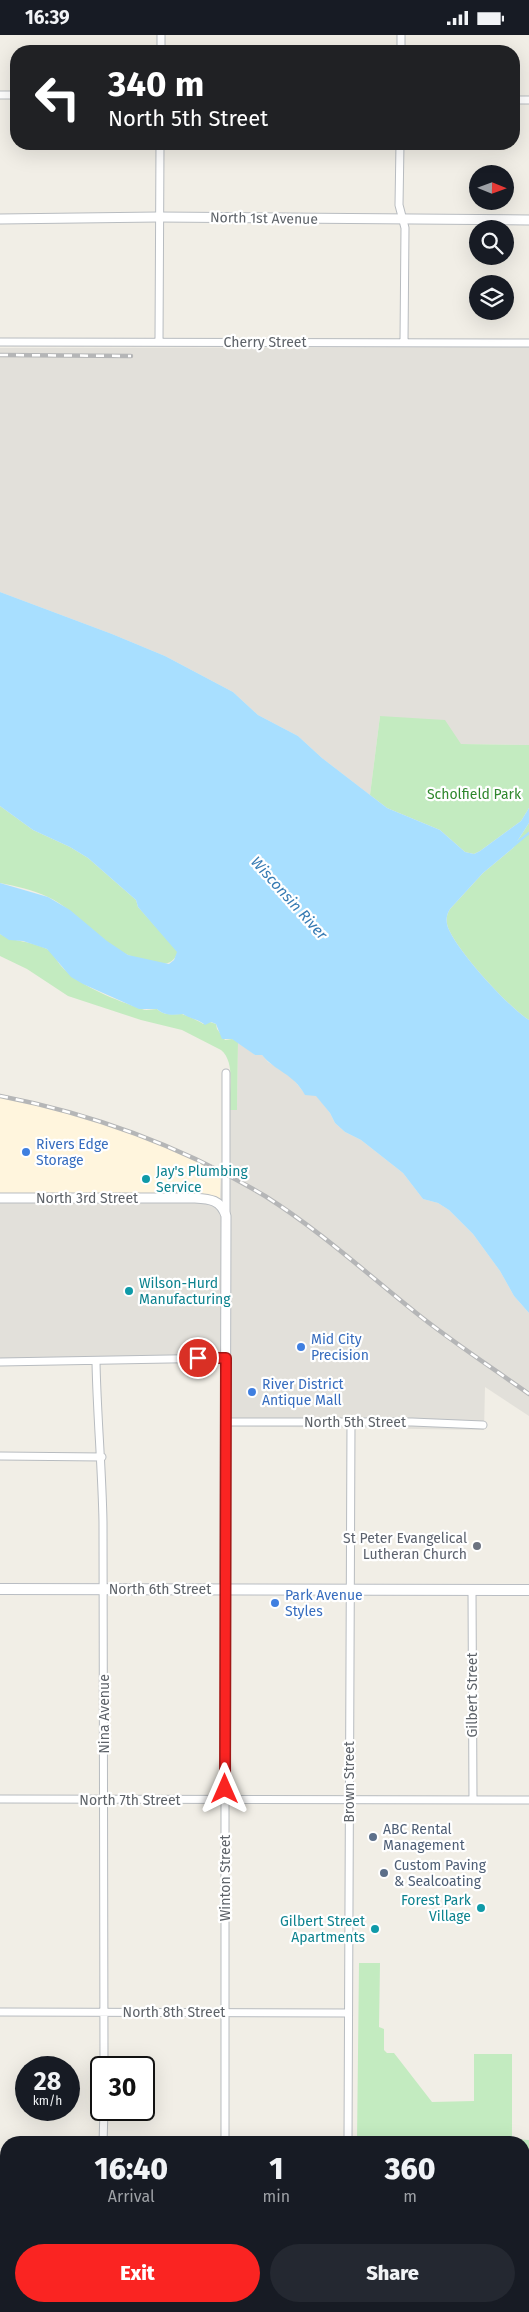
<!DOCTYPE html>
<html lang="en">
<head>
<meta charset="utf-8">
<style>
	:root { --surface:#171b24; --page:#242831; --text:#f1f3f6; --muted:#9ea1a6; --accent:#fa2422 }
	body { margin:0; font-family:"Fira Sans",sans-serif; background:var(--page); color:var(--text); height:100vh; display:flex; flex-direction:column; font-size:19px; white-space:nowrap }
	* { box-sizing:border-box; margin:0 }
	p { font-size:16px; color:var(--muted) }
	.icon { flex:none; width:28px; height:28px; fill:none; stroke:currentColor; stroke-width:2; stroke-linecap:round; stroke-linejoin:round }
	.map { position:relative; flex:1; overflow:hidden }
	.details { position:absolute; left:0px; top:2101px; width:530px; height:176px; display:flex; flex-direction:column; background:var(--surface); border-radius:20px 20px 0 0; box-shadow:0 5px 20px #0002 }
	.details>* { flex:none }
	.hud { position:absolute; left:10px; top:10px; width:510px; height:105px; border-radius:20px; box-shadow:0 5px 20px #0002; background:#202124; color:#fff; overflow:hidden }
	.needle { width:32px; rotate:91deg }
	.fabs { position:absolute; left:469px; top:130px; display:grid; gap:10px }
	.fabs a { display:grid; place-items:center; width:45px; height:45px; border-radius:50%; background:var(--surface); box-shadow:0 5px 20px #0002; font-size:25px }
	.speed { position:absolute; left:15px; top:2021px; display:flex; gap:10px; font-size:25px; font-weight:700; text-align:center }
	.speed>* { display:grid; place-content:center; width:65px; height:65px; border-radius:50%; background:var(--surface); box-shadow:0 5px 20px #0002; line-height:1 }
	.speed small { font-size:12px; font-weight:400 }
	.speed .limit { border:2px solid #111; border-radius:8px; background:#fff; color:#111 }
	.pin { position:absolute; display:grid; place-items:center; width:42px; height:42px; color:#fff; margin:-21px; border:2px solid #fff; border-radius:50%; box-shadow:0 1px 5px #0007 }
	.me { position:absolute; width:55px; margin:-28px; rotate:0deg; stroke-linejoin:round; filter:drop-shadow(0 0 4px #0008) }
	.turn { display:flex; align-items:center; gap:18px; height:105px; padding:0 15px; font-size:22px }
	.turn .icon { width:65px; height:65px; stroke-width:2.5 }
	.turn b { display:block; font-size:35px; line-height:42px }
	.eta { display:flex; justify-content:space-evenly; align-items:center; height:85px; text-align:center }
	.eta b { font-size:30px; font-weight:800; line-height:35px }
	.button { display:flex; gap:10px; margin-top:auto; padding:10px 15px }
	.button a { flex:1; height:58px; border-radius:30px; background:var(--accent); color:#fff; font-size:20px; font-weight:800; line-height:58px; text-align:center }
	.button a+a { background:var(--page); color:var(--text) }
	.status { display:flex; justify-content:space-between; align-items:center; height:35px; padding:0 25px; background:var(--surface); direction:ltr }
	.status svg { height:14px; fill:currentColor }
	.map>svg:first-child { display:block }
	.commercial { fill:#fff5dd }
	.industrial { fill:#e2e0da }
	.green { fill:#c3ebc0 }
	.water { fill:#a8dfff }
	.lines { fill:none; stroke-linecap:round; stroke-linejoin:round }
	.stream { stroke:#a8dfff; stroke-width:2.5 }
	.minor-casing { stroke:#b8bcc0; stroke-width:9 }
	.tertiary-casing { stroke:#b8bcc0; stroke-width:11 }
	.secondary-casing { stroke:#b9bdc3; stroke-width:12 }
	.minor { stroke:#fff; stroke-width:7 }
	.tertiary { stroke:#fff; stroke-width:9 }
	.secondary { stroke:#fff; stroke-width:10 }
	.rail-casing { stroke:#b5b6b7; stroke-width:4.5 }
	.rail { stroke:#fff; stroke-width:2.5; stroke-dasharray:8; stroke-linecap:butt }
	.route-casing { stroke:#a21716; stroke-width:12 }
	.route { stroke:#fa2422; stroke-width:9 }
	.shop-dot { fill:#3f7fe0; stroke:#fff; stroke-width:2 }
	.culture-dot { fill:#0f9aa8; stroke:#fff; stroke-width:2 }
	.worship-dot { fill:#6b7280; stroke:#fff; stroke-width:2 }
	.service-dot { fill:#5c6f8a; stroke:#fff; stroke-width:2 }
	.labels { text-anchor:middle; stroke-width:4.5; stroke-linejoin:round; paint-order:stroke }
	.street-label { font-size:14px; fill:#5d6268; stroke:#fff }
	.park-label { font-size:14px; fill:#2f872d; stroke:#fff }
	.shop-label { font-size:14px; fill:#366cbe; stroke:#fff; text-anchor:start }
	.culture-label { font-size:14px; fill:#0d838f; stroke:#fff; text-anchor:start }
	.worship-label { font-size:14px; fill:#5b616d; stroke:#fff; text-anchor:end }
	.service-label { font-size:14px; fill:#4e5e75; stroke:#fff; text-anchor:start }
	.water-label { font-size:15px; font-style:italic; fill:#367bb3; stroke:#fff }
</style>
</head>
<body>
<div class="status"><b>16:39</b><svg viewBox="0 0 49 12"><path d="M0 12V9h3v3zM5 12V6h3v6zM10 12V3h3v9zM15 12V0h3v12zM26 1h20v11H26zM47 4h2v5h-2z"/></svg></div>
<div class="map">
<svg width="529" height="2277" viewBox="0 0 529 2277">
	<rect width="100%" height="100%" fill="#f1eee6"/>
	<path class="commercial" d="M0,1061l85,20 40,14 68,27 28,14 -1,28h-220z"/>
	<path class="industrial" d="M529,312v398l-68,-1 -81,-28 -10,79 -48,-37 -24,-22 -40,-21 -25,-23 -68,-36 -53,-22 -112,-42v-244z
		M238,1006l17,14h7l6,7 22,13 15,19 11,1 14,18 5,10 10,9 16,8 42,33 20,26 15,4 11,7 24,24 27,37 14,25 15,17v103l-44,-29 -1,43 -257,-4v-66l-227,3v-164h220l1,-28 8,-61 8,-1z"/>
	<path class="green" d="M380,681l65,4 16,24 68,1v63l-8,13 -41,30 -6,3 -9,-2 -25,-22 -53,-22 -17,-13z
		M0,771l33,24 37,17 18,11 48,42 2,7 38,42 2,3c-6,14 -14,13 -28,9 -7,-2 -15,-3 -22,-6 -30,-13 -50,-44 -80,-58 -15,-7 -32,-11 -48,-14z
		M529,788v197c-19,-11 -78,-75 -82,-96 -1,-6 0,-10 3,-15l33,-36 30,-25z
		M0,899c14,8 31,7 47,15 8,5 10,14 17,20 20,19 52,31 78,40 4,2 10,0 15,0 7,7 15,5 24,5 3,0 20,8 22,10l7,-2 6,2 1,5 8,11 7,-1 6,2 -1,69h-8c0,-17 7,-48 -8,-60l-39,-20 -41,-10 -73,-24 -41,-27 -27,-13z
		M359,1928h21l-1,64 5,2v21l3,3h7l38,49 42,-1v-47h38v85l17,1v69h-5v-66l-167,-1z"/>
	<path class="water" d="M0,557l112,42 53,22 68,36 25,23 40,21 24,22 65,50 53,22 25,22 9,2 6,-3 41,-30 8,-13v15l-16,25 -30,25 -33,36c-3,5 -4,9 -3,15 4,21 63,85 82,96v293l-15,-17 -14,-25 -27,-37 -24,-24 -11,-7 -15,-4 -20,-26 -42,-33 -16,-8 -10,-9 -5,-10 -14,-17 -11,-1c-12,-22 -29,-23 -43,-40h-7l-23,-16h-10l-6,-15 -5,-2 -6,3c-6,-6 -15,-6 -22,-11 -9,1 -19,2 -26,-5h-18l-56,-25 -12,-7 -24,-28 -24,-8 -14,-1 -9,-6v-51l48,14 22,13 37,31 21,14 41,9 5,-4 3,-8 -39,-45 -2,-7 -48,-42 -18,-11 -37,-17 -33,-24z"/>
	<g class="lines">
		<path class="stream" d="M513,811l16,-13"/>
		<g class="minor-casing">
			<path id="minor" d="M161,16v-16
				M401,16v-16
				M0,60h16
				M514,65h15
				M400,109l-1,61 6,23 -1,114
				M0,307l529,1
				M159,307l1,-198
				M226,1038v142
				M0,1327l226,-4
				M96,1327c1,53 6,106 7,160l1,545
				M226,1387h186l71,3
				M0,1421l102,1
				M472,1555l1,210
				M0,1764l529,1
				M0,1977l348,1
				M103,2108l1,-33
				M225,2108v-554
				M348,2108l3,-721
				M0,2187h6
				M524,2188l5,-1
				M226,2271v6
				M103,2277v-6
				M348,2277v-6
				M470,2277v-6"/>
		</g>
		<g class="tertiary-casing">
			<path id="tertiary" d="M0,184l158,-2 371,3
				M0,1163h193c16,1 28,1 33,18l-1,373"/>
		</g>
		<g class="secondary-casing">
			<path id="secondary" d="M0,1554l529,1"/>
		</g>
		<use href="#minor" class="minor"/>
		<use href="#tertiary" class="tertiary"/>
		<use href="#secondary" class="secondary"/>
		<g class="rail-casing">
			<path id="rail" d="M0,320l131,1
				M0,1061c93,18 183,51 265,100 54,34 100,76 150,116 36,29 76,55 114,82"/>
		</g>
		<use href="#rail" class="rail"/>
	</g>
	<g class="lines">
		<g class="route-casing">
			<path id="route" d="M198,1323h28l-1,431"/>
		</g>
		<use href="#route" class="route"/>
	</g>
	<g class="shop-dot">
		<circle cx="26" cy="1117" r="5"/>
		<circle cx="301" cy="1312" r="5"/>
		<circle cx="252" cy="1357" r="5"/>
		<circle cx="275" cy="1568" r="5"/>
	</g>
	<g class="culture-dot">
		<circle cx="146" cy="1144" r="5"/>
		<circle cx="129" cy="1256" r="5"/>
		<circle cx="481" cy="1873" r="5"/>
		<circle cx="375" cy="1894" r="5"/>
	</g>
	<circle class="worship-dot" cx="477" cy="1511" r="5"/>
	<g class="service-dot">
		<circle cx="373" cy="1802" r="5"/>
		<circle cx="384" cy="1838" r="5"/>
	</g>
	<g class="labels">
		<g class="street-label">
			<text transform="translate(264 183) rotate(1)" y="5">North 1st Avenue</text>
			<text x="265" y="312">Cherry Street</text>
			<text x="87" y="1168">North 3rd Street</text>
			<text x="355" y="1392">North 5th Street</text>
			<text x="160" y="1559">North 6th Street</text>
			<text transform="translate(472 1660) rotate(-90)" y="5">Gilbert Street</text>
			<text transform="translate(104 1679) rotate(-90)" y="5">Nina Avenue</text>
			<text transform="translate(349 1747) rotate(-90)" y="5">Brown Street</text>
			<text x="130" y="1770">North 7th Street</text>
			<text transform="translate(225 1843) rotate(-90)" y="5">Winton Street</text>
			<text x="174" y="1982">North 8th Street</text>
		</g>
		<g class="park-label">
			<text x="474" y="764">Scholfield Park</text>
		</g>
		<g class="shop-label">
			<text x="36" y="1114">Rivers Edge<tspan x="36" dy="16">Storage</tspan></text>
			<text x="311" y="1309">Mid City<tspan x="311" dy="16">Precision</tspan></text>
			<text x="262" y="1354">River District<tspan x="262" dy="16">Antique Mall</tspan></text>
			<text x="285" y="1565">Park Avenue<tspan x="285" dy="16">Styles</tspan></text>
		</g>
		<g class="culture-label">
			<text x="156" y="1141">Jay's Plumbing<tspan x="156" dy="16">Service</tspan></text>
			<text x="139" y="1253">Wilson-Hurd<tspan x="139" dy="16">Manufacturing</tspan></text>
			<text x="471" y="1870" text-anchor="end">Forest Park<tspan x="471" dy="16">Village</tspan></text>
			<text x="365" y="1891" text-anchor="end">Gilbert Street<tspan x="365" dy="16">Apartments</tspan></text>
		</g>
		<g class="worship-label">
			<text x="467" y="1508">St Peter Evangelical<tspan x="467" dy="16">Lutheran Church</tspan></text>
		</g>
		<g class="service-label">
			<text x="383" y="1799">ABC Rental<tspan x="383" dy="16">Management</tspan></text>
			<text x="394" y="1835">Custom Paving<tspan x="394" dy="16">&amp; Sealcoating</tspan></text>
		</g>
		<g class="water-label">
			<text transform="translate(289 863) rotate(48)" y="5">Wisconsin River</text>
		</g>
	</g>
</svg>
<div class="fabs">
<a><svg class="needle" viewBox="-14 -14 28 28"><path d="M0-13l5 13h-10z" fill="#e53935"/><path d="M0 13l5-13h-10z" fill="#9ea1a6"/></svg></a>
<a><svg class="icon" aria-label="search" viewBox="0 0 24 24"><circle cx="10" cy="10" r="6"/><path d="M15 15l6 6"/></svg></a>
<a><svg class="icon" aria-label="layers" viewBox="0 0 24 24"><path d="M12 4l9 5-9 5-9-5zM3 14l9 5 9-5"/></svg></a>
</div>
<div class="speed"><div>28<small>km/h</small></div><div class="limit">30</div></div>
<div class="pin" style="left:198px;top:1323px;background:#d93025"><svg class="icon" aria-label="arrive" viewBox="0 0 24 24"><path d="M6 21V4h12l-3 4 3 4H6"/></svg></div>
<svg class="me" style="left:225px;top:1754px" viewBox="-20 -20 40 40"><path d="M0-17L14 15 0 8-14 15z" fill="#fa2422" stroke="#fff" stroke-width="4"/></svg>
<div class="hud">
<div class="turn"><svg class="icon" aria-label="left" viewBox="0 0 24 24"><path d="M17 20v-9H6M10 6l-5 5 5 5"/></svg><div><b>340 m</b>North 5th Street</div></div>
</div>
<section class="details">
<div class="eta">
<div><b>16:40</b><p>Arrival</p></div>
<div><b>1</b><p>min</p></div>
<div><b>360</b><p>m</p></div>
</div>
<div class="button"><a>Exit</a><a>Share</a></div>
</section>
</div>
</body>
</html>
